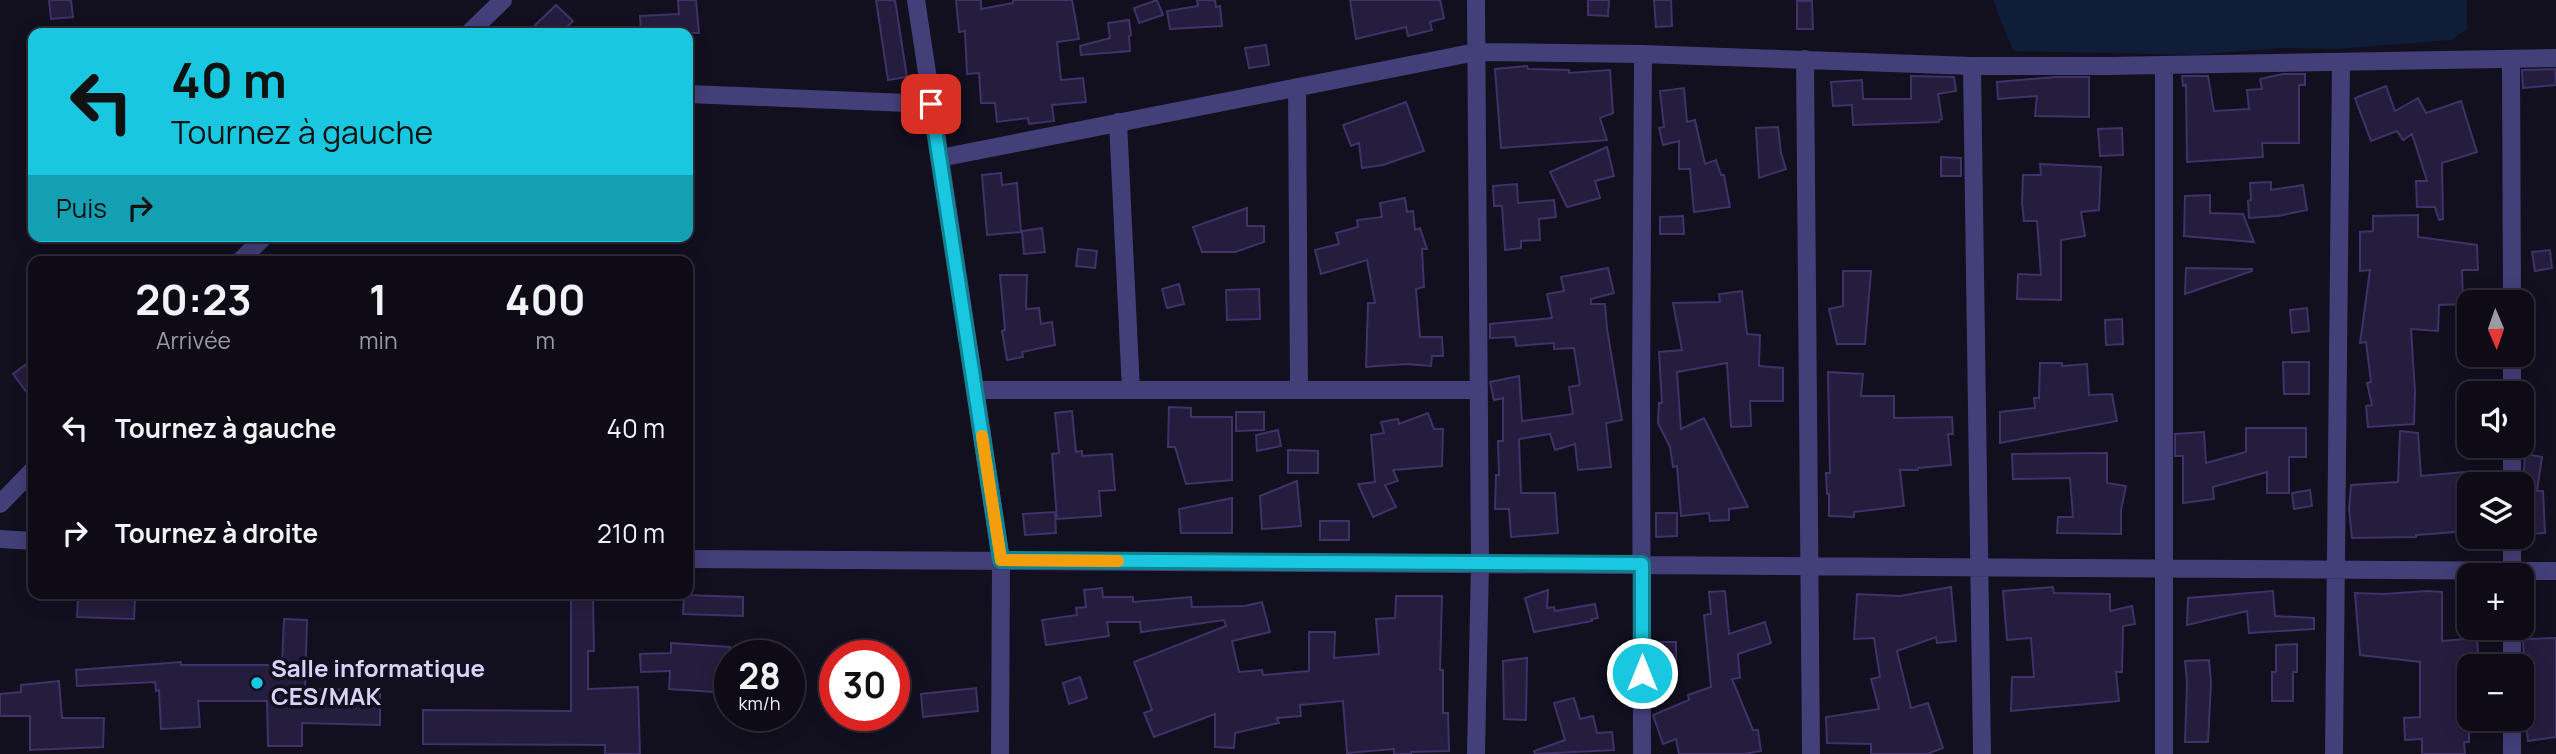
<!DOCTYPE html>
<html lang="fr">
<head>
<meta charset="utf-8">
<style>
	:root { --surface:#0e0b17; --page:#171420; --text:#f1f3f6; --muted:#9b9ba1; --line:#2e2b36 }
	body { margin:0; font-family:Manrope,sans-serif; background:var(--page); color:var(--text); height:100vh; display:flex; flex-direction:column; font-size:26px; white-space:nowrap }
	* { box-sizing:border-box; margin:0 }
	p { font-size:23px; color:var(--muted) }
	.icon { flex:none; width:38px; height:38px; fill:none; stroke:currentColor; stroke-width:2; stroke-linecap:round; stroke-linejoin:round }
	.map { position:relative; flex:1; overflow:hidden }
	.details { position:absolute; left:28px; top:256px; width:665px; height:343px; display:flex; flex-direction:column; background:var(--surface); border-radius:14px; box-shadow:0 4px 18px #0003,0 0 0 2px var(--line) }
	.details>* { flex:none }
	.hud { position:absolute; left:28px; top:28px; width:665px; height:214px; border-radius:14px; box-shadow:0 4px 18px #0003,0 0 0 2px var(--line); background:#19c8e0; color:#111; overflow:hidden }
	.needle { width:46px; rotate:178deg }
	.buttons { position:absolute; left:2457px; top:290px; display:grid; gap:14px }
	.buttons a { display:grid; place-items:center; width:77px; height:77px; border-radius:14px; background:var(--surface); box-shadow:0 4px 18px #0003,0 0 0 2px var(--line); font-size:35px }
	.speed { position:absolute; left:714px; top:640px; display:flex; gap:14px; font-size:35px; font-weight:700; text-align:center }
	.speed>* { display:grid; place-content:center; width:91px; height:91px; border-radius:50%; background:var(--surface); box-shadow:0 4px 18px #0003,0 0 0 2px var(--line); line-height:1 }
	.speed small { font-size:18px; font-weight:400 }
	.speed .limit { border:10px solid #d22; background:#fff; color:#111 }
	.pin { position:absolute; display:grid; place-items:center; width:60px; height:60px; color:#fff; margin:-30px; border-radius:14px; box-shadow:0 4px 10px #0006 }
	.me { position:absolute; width:77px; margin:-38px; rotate:0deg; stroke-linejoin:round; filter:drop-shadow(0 0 5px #0008) }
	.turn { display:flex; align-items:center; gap:24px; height:147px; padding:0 28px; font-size:32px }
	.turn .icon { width:91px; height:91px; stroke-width:2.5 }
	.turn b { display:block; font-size:49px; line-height:60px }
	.then { display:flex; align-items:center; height:66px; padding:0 28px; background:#0003; gap:14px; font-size:26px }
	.eta { display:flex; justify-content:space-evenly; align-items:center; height:119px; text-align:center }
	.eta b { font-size:42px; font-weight:700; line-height:49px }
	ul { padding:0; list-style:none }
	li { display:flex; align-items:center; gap:21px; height:105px; padding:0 28px }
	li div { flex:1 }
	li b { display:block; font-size:26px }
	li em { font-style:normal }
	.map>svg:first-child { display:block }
	.water { fill:#0f1d39 }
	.building { fill:#251d3e; stroke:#3e3268; stroke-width:2 }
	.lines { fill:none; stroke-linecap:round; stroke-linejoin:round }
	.street { stroke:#433f79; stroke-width:18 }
	.route-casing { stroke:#108292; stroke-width:18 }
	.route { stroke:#19c8e0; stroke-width:12 }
	.slow { stroke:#f59e0b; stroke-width:12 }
	.poi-dot { fill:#19c8e0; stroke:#120f1f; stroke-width:2.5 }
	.labels { text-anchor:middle; stroke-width:7; stroke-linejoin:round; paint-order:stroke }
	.poi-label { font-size:24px; font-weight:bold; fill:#d8d3fa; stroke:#120f1f; text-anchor:start }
</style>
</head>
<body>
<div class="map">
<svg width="2556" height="754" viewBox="0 0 2556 754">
	<rect width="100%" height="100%" fill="#120f1f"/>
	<path class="water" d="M1993,0h474v29l-16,11 -113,9 -56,-1 -86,7 -183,-4z"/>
	<path class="building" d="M49,0h22l2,17 -22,2z
		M678,0h18l3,33h-58l-1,-17 39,-2z
		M876,0h19l12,77 -19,3z
		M956,0h25v9l32,-6v-3h59l7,39 -22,3 4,38 22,-2 3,24 -34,3 2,16 -25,3 -1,-6 -31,4 -2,-19h-14l-2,-30 -12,1 -2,-43 -6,1z
		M1157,0l6,15 -24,8 -5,-15z
		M1197,0h18l1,7 4,-1 2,20 -52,3 -3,-18 31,-5z
		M1350,0h90l4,18 -14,4 2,8 -24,6 -2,-9 -50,12z
		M1588,0h21l-1,16 -20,-1z
		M1654,0h17l1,26 -16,1z
		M1797,1h15l1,28h-16z
		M556,5l17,16 -12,12h-34z
		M1129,20l2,15 -2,1 1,15 -49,4 -1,-9 30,-8 -2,-15z
		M1266,45l3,20 -20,3 -4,-20z
		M1527,66l1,3 41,1v3l41,-3 3,43 -13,5 7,22 -106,8 -6,-79z
		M2555,69l1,16 -33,3 -1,-18z
		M2283,74h22v11h-6v58h-37l1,14 -76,5 -1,-77 -3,1 -1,-10h26l6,35 35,-2 -2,-19 15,-1 -2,-10z
		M1911,76l43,1 2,14 -18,3 4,25 -3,1v2l-86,3 -1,-20 -19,1 -2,-24 31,-2 1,19h48z
		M2056,77h33v40l-54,-1 2,-20 -39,3 -1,-17z
		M2386,86l9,25 23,-13 8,15 35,-12 16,51 -35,11 1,56 -4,1 -4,-13h-18l-1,-26h11l-15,-47 -9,6 -6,-9 -26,10 -16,-43z
		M1684,88l3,34 8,-2 10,44 11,-4 5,15h3l6,32 -36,5 -4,-43h-11v-28l-16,4 -4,-17 5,-1 -4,-36z
		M1406,102l18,49 -41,14 -21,3 -3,-25 -8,3 -8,-21z
		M1778,127l3,26 5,16 -27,9 -3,-50z
		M2122,128l1,27 -23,1 -2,-27z
		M1607,147l7,29 -19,5 5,17 -33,9 -17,-35z
		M1941,157l20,1v18h-20z
		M2040,164l61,3 -2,43 -18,2 4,24 -24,4v60l-44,-1 1,-25 23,1 -4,-54h-13l-2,-18 1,-28h18z
		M1001,173l1,12 15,-2 4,49 -34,3 -5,-60z
		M2271,182v8l32,-5 4,25 -29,6 -29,2 -1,-17 3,-1 -1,-17z
		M1517,184l1,19 36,-3 2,17 -17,2 1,21 -19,1v7l-16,2 -3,-44h-8l-1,-20z
		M2210,195v18l33,1 11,28 -70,-6 1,-40z
		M1405,198l2,14 6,-1 2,19 5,-2 7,21h-5l2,38 -8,2 4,48h22l1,19h-11l-1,10 -25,-2 -40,3 2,-64h7l-8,-43 -46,14 -6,-24 24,-6 -3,-11 22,-6 -1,-7 25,-3 -2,-14z
		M1247,208v18h17v16l-29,10h-33l-9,-25z
		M2418,215v22l59,8 1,25h-16l1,34 -24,1 -1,26 -27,-2 4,63 -1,32 -46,3 -2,-21 6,-1 -5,-22 4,-1 -5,-40 -6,1 10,-73 -10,1v-39l13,-1v-15z
		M1683,216l1,18h-24v-17z
		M1042,228l3,24 -21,2 -2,-23z
		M1078,249l19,2 -2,17 -19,-2z
		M2550,250l2,18 -17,3 -3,-19z
		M1608,268l6,25 -23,6v5h14l2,25 15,91 -16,3 5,44 -33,3 -3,-26 -20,6 -5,-16 -31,5 2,54h34l3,40 -47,4 -2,-28h-14l1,-34h3l-1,-34h5v-43l-9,2 -4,-18 29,-6 3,45 51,-7 -4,-27 11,-2 -6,-37 -20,1v-6l-38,3 -1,-9 -25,1v-14l62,-6 -5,-24 17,-3 -3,-14z
		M2186,268l66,1v2l-67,23z
		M1843,271h28l-6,73h-28l-8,-35 14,-3z
		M1000,275h27l-1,34 13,-1 2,16 11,-2 3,23 -33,7 1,5 -16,3 -5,-29 3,-1z
		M1179,284l5,20 -17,4 -5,-19z
		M1259,289l1,30 -33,1 -1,-30z
		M1742,291l5,43 13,1 -1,31 24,2v33h-33l1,25 -20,1 -4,-64 -50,9 4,57 23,-11 44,89 -19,2v11l-19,1 -1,-8 -28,3 -4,-50 -4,1 -3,-20 -12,-24 1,-20h3l-3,-51 23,-2 -9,-47 47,-1 -1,-8z
		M2307,308l2,23 -17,2 -2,-23z
		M2122,319l1,25 -17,1 -1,-25z
		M33,359v42l-20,-27z
		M2283,362h26v32h-25z
		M2040,363h22v3l25,-2 2,31 23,-1 5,27 -117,22v-31l35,-4 -1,-10h5z
		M1828,372l35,2 -2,22h33v22l58,-1 1,17h-5l3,31 -33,3v2h-18l4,36 -50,6v5l-25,-1v-22h-2l-1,-21h4z
		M1169,407l22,1v9h41v63l-46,4 -11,-37h-7z
		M1072,411l4,41 6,-1v5l30,-2 3,36 -16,1 2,25 -44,3 -5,-65 7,-1 -4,-40z
		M1236,412h28v18l-28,1z
		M1428,413l6,16h9l-1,37 -49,4 5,11 -13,4 11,22 -23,10 -15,-33 17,-2 -4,-47 13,-2 -3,-11 17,-3 1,5z
		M2246,428h60v29h-17v36h-22v-21l-54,15 1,12 -31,4v-47h-8v-22l29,-2 2,31 40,-11z
		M1278,430l3,16 -24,5 -1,-16z
		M2400,431l18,2 3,43 43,-4 2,39h3v20l-53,4v2l-64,1 -3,-29 2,-24 47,-3z
		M1288,450l30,1v22h-30z
		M2107,453v30l19,3 -5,24v24l-64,-1 1,-16h15l-3,-39 -57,1 -1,-25z
		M2525,454l17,3 -5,34h6l2,42 -20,1 -2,-46z
		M1297,481l4,45 -39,3 -2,-33z
		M2310,490l2,16 -18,3 -2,-16z
		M1232,498v35h-51l-2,-24z
		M1055,512l1,21 -31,2 -2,-21z
		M1656,513h21v23l-21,1z
		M1320,521h29v19h-29z
		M1951,587l5,54 -19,2 -1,-6 -39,14 14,57 17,-5 15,45 -16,6h-56v-10l-44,-1 -1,-26 53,-8 -8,-30 9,-2 -6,-39 -20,1 3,-45 43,2z
		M2053,587l1,6 56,1v17l22,-5 3,18 -12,2 -1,46h-6l3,29 -108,10 1,-34h22l-3,-39 -24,2 -4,-49z
		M1102,588l1,9h30v5l58,-5 1,10 53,-1 17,-4 8,30 -38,9 7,31 23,-2 1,5 46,-4v-39h26l-1,26 45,-4 -3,-35 19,-1 1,-22h46l-2,74h3v43h5l1,38 -38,1v2h-17v-5l-47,4 -4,-52 -43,4 1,11 -24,2 2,5 -44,10 -1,15 -19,-1v-33l-61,23 -10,-24 8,-3 -18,-48 92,-36 -2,-6 -83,12 -1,-10h-33l2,14 -63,9 -4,-25 35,-5 -1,-7 10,-1 -2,-17z
		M1548,590l-1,18 7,-1 1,4 40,-7 3,14 -6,1v2l-58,11 -9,-34z
		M1725,591l4,43 36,-12 6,21 -33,11 2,24 -8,1 21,51h5l3,21 -17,3h-65l-3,-15 -13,5 -10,-29 36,-15 -1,-5 23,-8 -7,-72 7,-1 -2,-22z
		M2273,591l2,25 39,2v11l-65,4 -2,-22 -60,14 1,-27z
		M2427,591l15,1v49l35,-3 2,29h-10v75h-5l1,12h-43v-15l-17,1 -1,-22 16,-1v-55l-60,-7 -5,-62 29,1z
		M684,595l59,2v19l-60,-2z
		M78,598l57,2 -1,19 -57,-2z
		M571,598h22l1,53h-6v38l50,-2 2,67h-35v-9l-182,-1v-34l148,1z
		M284,619l23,1 -2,69 75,1v35l-78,-2v23h-34l-1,-45h-69l2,26 -39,2 -2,-39 -3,1 -1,-9 -78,4 -1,-16 105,-8v3h101z
		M2556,638v99l-28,4 -2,-19h-3l1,-21h2l-3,-62z
		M1660,642h16v19l-16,1z
		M671,643l59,4v46l-61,-4 1,-18 -29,1 -1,-18 31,-1z
		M2297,644v28h-4v29h-21v-29h4v-27z
		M1527,658l-1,62 -22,-1 -1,-58z
		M2209,660l2,23 -3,59h-23l2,-60 -2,-21z
		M1080,677l7,21 -18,6 -6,-21z
		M59,681l3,37h42l-1,29 -73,3v-34h-30v-22l21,-2v-7z
		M976,688l2,23 -55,6 -2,-23z
		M1574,698l6,21 13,-3 4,17 15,-1 2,18 -79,4 -1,-3 31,-11 -11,-37z"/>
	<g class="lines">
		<path class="street" d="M916,0l85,560 -1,194
			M469,33l34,-33
			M1805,59l6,695
			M2511,59l1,244
			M1972,66l10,688
			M2164,66v688
			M1297,87l2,303
			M688,94l243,10
			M1118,122l13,268
			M940,158l536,-106 167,2 329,12h136l448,-8
			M240,261l25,-25
			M2512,355v39
			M975,390h504
			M2512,446v39
			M0,504l33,-34
			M2512,537v39
			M0,539l33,2
			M688,559l1868,12
			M2512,628v39
			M2512,719v35
			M1476,754l4,-191 -4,-563
			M1642,754l-1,-363 2,-337
			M2334,754l7,-692"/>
	</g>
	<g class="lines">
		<g class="route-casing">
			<path id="route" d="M931,104l70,456 641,4v109"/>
		</g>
		<use href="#route" class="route"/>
		<path class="slow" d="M982,436l19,124 117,1"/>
	</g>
	<circle class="poi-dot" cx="257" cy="683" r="7"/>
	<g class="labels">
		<g class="poi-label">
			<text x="271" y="677">Salle informatique<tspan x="271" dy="28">CES/MAK</tspan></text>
		</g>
	</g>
</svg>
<div class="buttons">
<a><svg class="needle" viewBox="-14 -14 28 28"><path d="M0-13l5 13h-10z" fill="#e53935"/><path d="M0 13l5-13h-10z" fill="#9b9ba1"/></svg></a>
<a><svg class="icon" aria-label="sound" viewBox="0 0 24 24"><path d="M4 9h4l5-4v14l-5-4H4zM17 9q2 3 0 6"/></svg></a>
<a><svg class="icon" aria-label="layers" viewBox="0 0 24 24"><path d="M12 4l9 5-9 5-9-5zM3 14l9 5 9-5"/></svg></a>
<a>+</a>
<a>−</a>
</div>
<div class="speed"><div>28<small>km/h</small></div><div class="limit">30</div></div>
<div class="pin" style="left:931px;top:104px;background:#d93025"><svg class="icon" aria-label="arrive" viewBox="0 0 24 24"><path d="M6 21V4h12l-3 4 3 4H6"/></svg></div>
<svg class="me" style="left:1642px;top:673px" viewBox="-20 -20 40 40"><circle r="17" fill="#19c8e0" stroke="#fff" stroke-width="3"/><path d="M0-11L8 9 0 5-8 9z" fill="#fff"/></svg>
<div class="hud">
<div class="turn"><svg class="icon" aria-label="left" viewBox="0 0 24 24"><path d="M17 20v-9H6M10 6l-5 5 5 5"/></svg><div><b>40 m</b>Tournez à gauche</div></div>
<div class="then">Puis<svg class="icon" aria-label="right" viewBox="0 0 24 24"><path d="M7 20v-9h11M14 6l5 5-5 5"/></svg></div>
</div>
<section class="details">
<div class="eta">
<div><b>20:23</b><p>Arrivée</p></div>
<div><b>1</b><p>min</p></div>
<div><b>400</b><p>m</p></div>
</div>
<ul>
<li><svg class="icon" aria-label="left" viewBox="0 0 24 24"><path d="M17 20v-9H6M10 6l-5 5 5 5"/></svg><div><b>Tournez à gauche</b></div><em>40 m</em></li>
<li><svg class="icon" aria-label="right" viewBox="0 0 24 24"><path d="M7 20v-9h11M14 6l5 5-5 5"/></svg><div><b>Tournez à droite</b></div><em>210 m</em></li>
</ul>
</section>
</div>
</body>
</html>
